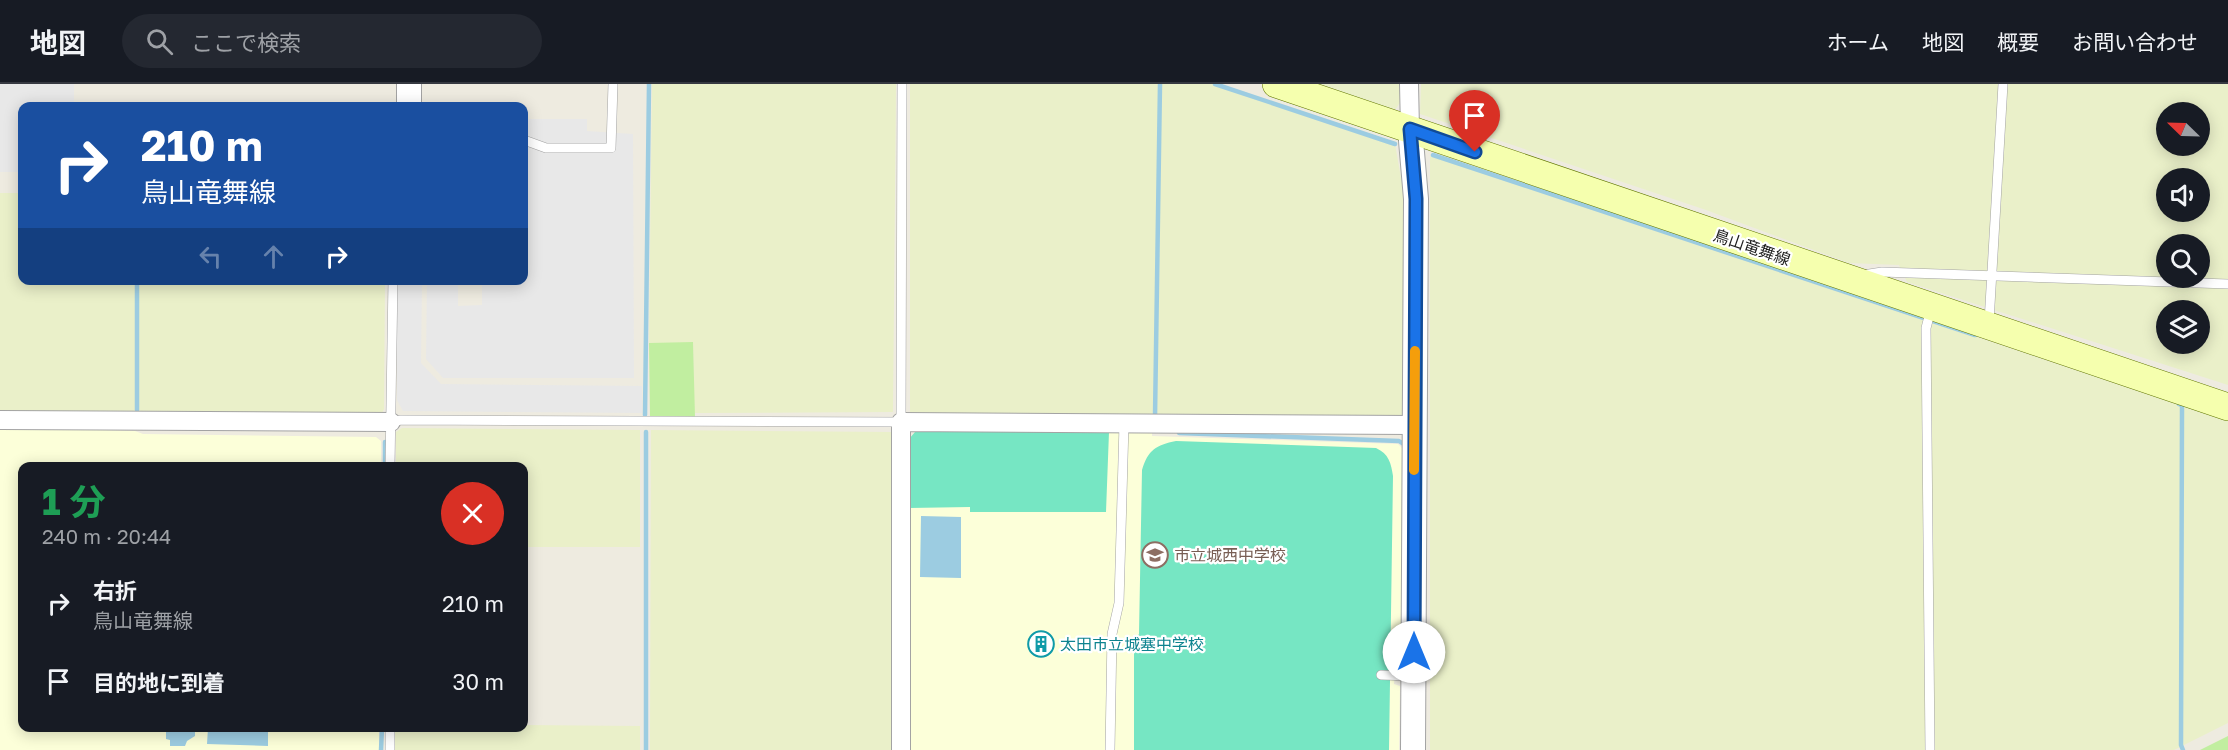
<!DOCTYPE html>
<html lang="ja">
<head>
<meta charset="utf-8">
<style>
	:root { --surface:#171b24; --page:#242831; --text:#f1f3f6; --muted:#9ea1a6; --line:#363941 }
	body { margin:0; font-family:"Golos Text","Noto Sans JP",sans-serif; background:var(--page); color:var(--text); height:100vh; display:flex; flex-direction:column; font-size:22px; white-space:nowrap }
	* { box-sizing:border-box; margin:0 }
	p { font-size:20px; color:var(--muted) }
	.icon { flex:none; width:33px; height:33px; fill:none; stroke:currentColor; stroke-width:2; stroke-linecap:round; stroke-linejoin:round }
	.map { position:relative; flex:1; overflow:hidden }
	.drawer { position:absolute; left:18px; top:378px; width:510px; height:270px; display:flex; flex-direction:column; background:var(--surface); border-radius:12px; box-shadow:0 3px 15px #0003 }
	.drawer>* { flex:none }
	.banner { position:absolute; left:18px; top:18px; width:510px; height:183px; border-radius:12px; box-shadow:0 3px 15px #0003; background:#1a4fa0; color:#fff; overflow:hidden }
	.needle { width:39px; rotate:293deg }
	.fabs { position:absolute; left:2156px; top:18px; display:grid; gap:12px }
	.fabs a { display:grid; place-items:center; width:54px; height:54px; border-radius:50%; background:var(--surface); box-shadow:0 3px 15px #0003; font-size:30px }
	.pin { position:absolute; display:grid; place-items:center; width:51px; height:51px; color:#fff; margin:-62px -26px; border-radius:50% 50% 50% 0; rotate:-45deg; box-shadow:0 0 6px #0007 }
	.pin .icon { rotate:45deg }
	.me { position:absolute; width:66px; margin:-33px; rotate:0deg; stroke-linejoin:round; filter:drop-shadow(0 0 4px #0008) }
	.turn { display:flex; align-items:center; gap:21px; height:126px; padding:0 24px; font-size:27px }
	.turn .icon { width:78px; height:78px; stroke-width:2.5 }
	.turn b { display:block; font-size:42px; line-height:51px }
	.lanes { display:flex; align-items:center; height:57px; padding:0 24px; background:#0003; justify-content:center; gap:30px; direction:ltr }
	.lanes .off { opacity:.35 }
	.round { display:grid; place-items:center; flex:none; width:63px; height:63px; border-radius:32px; background:var(--page) }
	.summary { display:flex; align-items:center; justify-content:space-between; height:102px; padding:0 24px }
	h1 { font-size:36px; font-weight:700; line-height:45px; color:#1e9e55 }
	ul { padding:0; list-style:none }
	li { display:flex; align-items:center; gap:18px; height:78px; padding:0 24px }
	li div { flex:1 }
	li b { display:block; font-size:22px }
	li em { font-style:normal }
	header { display:flex; align-items:center; gap:36px; box-sizing:border-box; height:84px; padding:0 30px; background:var(--surface); border-bottom:2px solid var(--line) }
	header strong { font-size:28px }
	nav { display:flex; gap:33px; margin-inline-start:auto; font-size:21px }
	.search { width:420px; height:54px; background:var(--page); display:flex; align-items:center; gap:15px; box-sizing:border-box; padding:0 21px; border-radius:33px; color:var(--muted); font-size:22px }
	.map>svg:first-child { display:block }
	.education { fill:#fcffd9 }
	.farmland { fill:#eaf0c9; fill-rule:evenodd }
	.grass { fill:#c1eea0 }
	.pitch { fill:#76e6c3 }
	.parking { fill:#e8e8e8 }
	.water { fill:#9ccce1 }
	.lines { fill:none; stroke-linecap:round; stroke-linejoin:round }
	.stream { stroke:#9ccce1; stroke-width:4.5 }
	.service-casing { stroke:#a3a3a3; stroke-width:10 }
	.minor-casing { stroke:#a3a3a3; stroke-width:20 }
	.tertiary-casing { stroke:#a3a3a3; stroke-width:26 }
	.secondary-casing { stroke:#607600; stroke-width:28 }
	.service { stroke:#fff; stroke-width:9 }
	.minor { stroke:#fff; stroke-width:18 }
	.tertiary { stroke:#fff; stroke-width:24 }
	.secondary { stroke:#f5ffae; stroke-width:27 }
	.route-casing { stroke:#114b97; stroke-width:15 }
	.route { stroke:#1a73e8; stroke-width:10 }
	.slow { stroke:#f59e0b; stroke-width:10 }
	.labels { text-anchor:middle; stroke-width:4.5; stroke-linejoin:round; paint-order:stroke }
	.street-label { font-size:16px; fill:#1c1c1c; stroke:#fff }
	.education-label { font-size:16px; fill:#785e54; stroke:#fff; text-anchor:start }
	.culture-label { font-size:16px; fill:#0d838f; stroke:#fff; text-anchor:start }
</style>
</head>
<body>
<header>
<strong>地図</strong>
<div class="search"><svg class="icon" aria-label="search" viewBox="0 0 24 24"><circle cx="10" cy="10" r="6"/><path d="M15 15l6 6"/></svg>ここで検索</div>
<nav><a>ホーム</a><a>地図</a><a>概要</a><a>お問い合わせ</a></nav>
</header>
<div class="map">
<svg width="2228" height="666" viewBox="0 0 2228 666">
	<rect width="100%" height="100%" fill="#eeebe0"/>
	<path class="education" d="M0,343l135,4 8,3 233,3 5,4v25h-359v262h357v22h-379z
		M1152,347v5l246,8 4,4 -1,222 -6,2 -1,12 6,2 -1,64h-492l2,-311 6,-7z"/>
	<path class="farmland" d="M652,0h244l-3,328 -199,1 -1,-70h-44z
		M910,0h305l180,60 9,51v222l-494,-1z
		M1306,0h95v17l-6,9z
		M1421,0h807v301l-321,-103 -8,-17 -50,-2 -143,-53 -286,-96zM2166,28h33v34h-33zM2166,94h33v34h-33zM2166,160h33v34h-33zM2166,226h33v34h-33z
		M1433,71l795,266v302l-54,27h-744v-594z
		M0,109h22v87l363,1 -1,128 -3,6 -381,-3z
		M402,344l238,2v117h-116v-81h-128v-34z
		M651,346l240,2v318h-241z
		M524,641l116,1v24h-245v-22h129z"/>
	<path class="grass" d="M693,258l2,75 -45,-1 -1,-73z
		M2228,652v14h-28z"/>
	<path class="pitch" d="M915,348h194l-3,80h-136v-5l-61,1v-69z
		M1176,357l200,7c13,6 15,15 17,28l-4,274h-255v-108l5,-8 3,-164c6,-20 14,-25 34,-29z"/>
	<path class="parking" d="M0,0h74v22h-52v66h-22z
		M524,35h63v12l46,3 1,244h-191l-17,-19 1,-78h31v25l24,-1v-24l42,-1z
		M397,197h25l-1,82 20,21 201,2v27l-239,-2 -6,-11z"/>
	<path class="water" d="M921,432l40,1v61l-41,-1z
		M169,644h26v8l-8,5 -2,5h-15v-6l-4,-1v-9z
		M208,644h60v18l-61,-2z"/>
	<g class="lines">
		<path class="stream" d="M1215,0l180,60
			M1433,71l542,180
			M137,196v130
			M2179,320l3,1 -1,340 2,5
			M645,331l4,-331
			M1155,333l5,-333
			M646,348v318
			M1179,349l220,8 6,4
			M385,382v-24
			M381,666l1,-22"/>
		<g class="service-casing">
			<path id="service" d="M524,56l22,8h65l2,-64
				M1863,191l19,-3 346,12
				M1989,238l14,-238
				M391,338l10,-2 500,2 1,-338
				M390,382l3,-186
				M1381,591l30,1
				M390,666v-22
				M1110,666l2,-116 7,-31 5,-179
				M1930,666l-4,-422 5,-19"/>
		</g>
		<g class="minor-casing">
			<path id="minor" d="M1409,0l1,45
				M0,336l391,2
				M901,666v-328l513,3"/>
		</g>
		<g class="tertiary-casing">
			<path id="tertiary" d="M409,0v22
				M1410,45l6,70 -3,551"/>
		</g>
		<g class="secondary-casing">
			<path id="secondary" d="M1276,0l952,323"/>
		</g>
		<use href="#service" class="service"/>
		<use href="#minor" class="minor"/>
		<use href="#tertiary" class="tertiary"/>
		<use href="#secondary" class="secondary"/>
	</g>
	<g class="lines">
		<g class="route-casing">
			<path id="route" d="M1414,568l2,-453 -6,-70 65,23"/>
		</g>
		<use href="#route" class="route"/>
		<path class="slow" d="M1414,386l1,-119"/>
	</g>
	<defs>
		<g id="school-ring" transform="scale(1.35)"><circle r="9.5" fill="#fff" stroke="#8d6e63" stroke-width="1.5"/><path d="M0-5L7-2L0 1L-7-2ZM-4 1L0 2.5L4 1V4Q0 6-4 4Z" fill="#8d6e63"/></g>
		<g id="building-ring" transform="scale(1.35)"><circle r="9.5" fill="#fff" stroke="#0f9aa8" stroke-width="1.5"/><path d="M-4-6H4V6H1V3H-1V6H-4ZM-2.5-4.3h1.7v1.8h-1.7ZM.8-4.3h1.7v1.8H.8ZM-2.5-1h1.7V.8h-1.7ZM.8-1h1.7V.8H.8Z" fill="#0f9aa8"/></g>
	</defs>
	<g fill-rule="evenodd">
		<use href="#school-ring" x="1155" y="471"/>
		<use href="#building-ring" x="1041" y="560"/>
	</g>
	<g class="labels">
		<g class="street-label">
			<text transform="translate(1752 163) rotate(19)" y="6">鳥山竜舞線</text>
		</g>
		<g class="education-label">
			<text x="1174" y="477">市立城西中学校</text>
		</g>
		<g class="culture-label">
			<text x="1060" y="566">太田市立城塞中学校</text>
		</g>
	</g>
</svg>
<div class="fabs">
<a><svg class="needle" viewBox="-14 -14 28 28"><path d="M0-13l5 13h-10z" fill="#e53935"/><path d="M0 13l5-13h-10z" fill="#9ea1a6"/></svg></a>
<a><svg class="icon" aria-label="sound" viewBox="0 0 24 24"><path d="M4 9h4l5-4v14l-5-4H4zM17 9q2 3 0 6"/></svg></a>
<a><svg class="icon" aria-label="search" viewBox="0 0 24 24"><circle cx="10" cy="10" r="6"/><path d="M15 15l6 6"/></svg></a>
<a><svg class="icon" aria-label="layers" viewBox="0 0 24 24"><path d="M12 4l9 5-9 5-9-5zM3 14l9 5 9-5"/></svg></a>
</div>
<div class="pin" style="left:1475px;top:68px;background:#d93025"><svg class="icon" aria-label="arrive" viewBox="0 0 24 24"><path d="M6 21V4h12l-3 4 3 4H6"/></svg></div>
<svg class="me" style="left:1414px;top:568px" viewBox="-20 -20 40 40"><circle r="19" fill="#fff"/><path d="M0-13L10 11 0 6-10 11z" fill="#1a73e8"/></svg>
<div class="banner">
<div class="turn"><svg class="icon" aria-label="right" viewBox="0 0 24 24"><path d="M7 20v-9h11M14 6l5 5-5 5"/></svg><div><b>210 m</b>鳥山竜舞線</div></div>
<div class="lanes"><svg class="icon off" aria-label="left" viewBox="0 0 24 24"><path d="M17 20v-9H6M10 6l-5 5 5 5"/></svg><svg class="icon off" aria-label="ahead" viewBox="0 0 24 24"><path d="M12 20V5M6 11l6-6 6 6"/></svg><svg class="icon" aria-label="right" viewBox="0 0 24 24"><path d="M7 20v-9h11M14 6l5 5-5 5"/></svg></div>
</div>
<section class="drawer">
<div class="summary"><div><h1>1 分</h1><p>240 m · 20:44</p></div><a class="round" style="background:#d93025;color:#fff"><svg class="icon" aria-label="close" viewBox="0 0 24 24"><path d="M6 6l12 12M18 6L6 18"/></svg></a></div>
<ul>
<li><svg class="icon" aria-label="right" viewBox="0 0 24 24"><path d="M7 20v-9h11M14 6l5 5-5 5"/></svg><div><b>右折</b><p>鳥山竜舞線</p></div><em>210 m</em></li>
<li><svg class="icon" aria-label="arrive" viewBox="0 0 24 24"><path d="M6 21V4h12l-3 4 3 4H6"/></svg><div><b>目的地に到着</b></div><em>30 m</em></li>
</ul>
</section>
</div>
</body>
</html>
